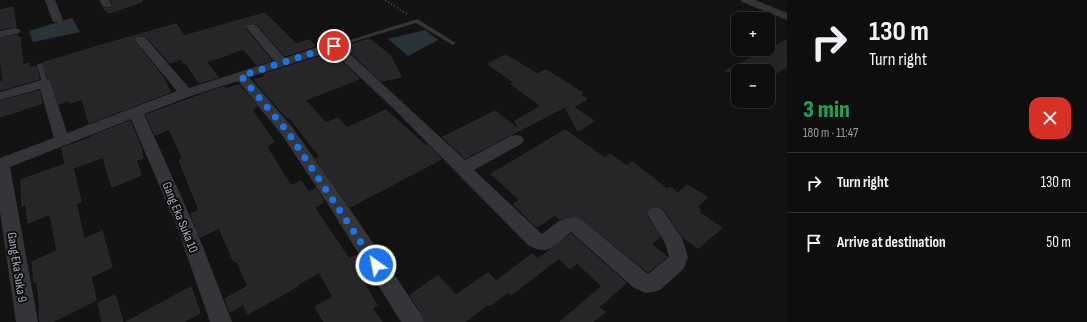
<!DOCTYPE html>
<html lang="en">
<head>
<meta charset="utf-8">
<style>
	:root { --surface:#0e0e0f; --page:#1c1c1d; --text:#f1f3f6; --muted:#9b9c9e; --line:#2e2e2f }
	body { margin:0; font-family:"Sofia Sans Condensed",sans-serif; background:var(--page); color:var(--text); height:100vh; display:flex; flex-direction:column; font-size:15px; white-space:nowrap }
	* { box-sizing:border-box; margin:0 }
	p { font-size:13px; color:var(--muted) }
	.icon { flex:none; width:22px; height:22px; fill:none; stroke:currentColor; stroke-width:2; stroke-linecap:round; stroke-linejoin:round }
	.map { position:relative; flex:1; overflow:hidden }
	.panel { display:flex; flex-direction:column; background:var(--surface); width:300px }
	.panel>* { flex:none }
	.hud { background:#0e0e0f; color:var(--text); overflow:hidden }
	.controls { position:absolute; left:731px; top:12px; display:grid; gap:8px }
	.controls a { display:grid; place-items:center; width:44px; height:44px; border-radius:8px; background:var(--surface); box-shadow:0 4px 16px #0002,0 0 0 1px var(--line); font-size:20px }
	.pin { position:absolute; display:grid; place-items:center; width:34px; height:34px; color:#fff; margin:-17px; border:2px solid #fff; border-radius:50%; box-shadow:0 1px 4px #0007 }
	.me { position:absolute; width:44px; margin:-22px; rotate:327deg; stroke-linejoin:round; filter:drop-shadow(0 0 3px #0008) }
	.turn { display:flex; align-items:center; gap:14px; height:84px; padding:0 16px; font-size:18px }
	.turn .icon { width:52px; height:52px; stroke-width:2.5 }
	.turn b { display:block; font-size:28px; line-height:34px }
	.round { display:grid; place-items:center; flex:none; width:42px; height:42px; border-radius:12px; background:var(--page) }
	.summary { display:flex; align-items:center; justify-content:space-between; height:68px; padding:0 16px }
	h1 { font-size:24px; font-weight:800; line-height:30px; color:#1e9e55 }
	ul { padding:0; list-style:none }
	li { display:flex; align-items:center; gap:12px; height:60px; padding:0 16px; border-top:1px solid var(--line) }
	li div { flex:1 }
	li b { display:block; font-size:15px }
	li em { font-style:normal }
	main { display:flex; flex:1; min-height:0 }
	.map>svg:first-child { display:block }
	.water { fill:#293338 }
	.building { fill:#262628; stroke:#2d2d30 }
	.lines { fill:none; stroke-linecap:round; stroke-linejoin:round }
	.path { stroke:#3a3c40; stroke-width:2; stroke-dasharray:1.5 2; stroke-linecap:butt }
	.service { fill:#343539; fill-rule:evenodd }
	.minor { fill:#343539; fill-rule:evenodd }
	.route { stroke:#1a73e8; stroke-width:7; stroke-dasharray:0 12.6 }
	.labels { text-anchor:middle; stroke-width:4; stroke-linejoin:round; paint-order:stroke }
	.street-label { font-size:13px; fill:#a4abb5; stroke:#0e0e0f }
</style>
</head>
<body>
<main>
<div class="map">
<svg width="787" height="322" viewBox="0 0 787 322">
	<rect width="100%" height="100%" fill="#131314"/>
	<path class="water" d="M72,18l8,14 -47,10 -4,-11z
		M425,30l13,10 -30,16 -20,-17z"/>
	<path class="building" d="M111,0h31v2l-33,11 -6,-5h9l1,-4z
		M13,7l3,20 -16,2v-19z
		M265,13l31,31 13,-4 6,6 -30,10 -28,-32 -5,-1 -4,1 -3,4 26,32 -14,5 -14,-16 -37,13 12,15 -19,6 -13,-20 -2,1 -3,-5 -11,4 -24,-27h-9l-3,5 29,36 7,15 -81,31 -7,-24 -12,4 -1,-3 -10,4 -8,-24 -3,-2 -5,-15 55,-17 78,-22 8,12z
		M17,35l1,3 2,-1 3,28 6,-2v5l7,-2 3,13 -39,11v-8l3,-1 -3,-24v-18z
		M369,39l21,16 11,22 -20,4 -36,-34z
		M787,40v27l-19,10v-6h-43z
		M332,53l27,26 -54,21 21,23 12,-5 9,10 39,-18 40,36 2,-1 13,14 -91,48 -34,-48 4,-2 -31,-40 -2,1 -33,-38 12,-4 -2,-2z
		M506,55l31,19 9,-4 37,23 -3,2 7,4 -14,8 21,14 -16,10 -13,-24 -45,23 -5,-9 26,-15 -30,-22 3,-1 -2,-2 -24,-17z
		M239,85l18,21 -5,4 22,32 -8,4 25,40 10,-5 8,11 7,-3 8,13 -10,5 35,52 8,-4 8,12 -8,5 20,33 -5,3 10,14h-58l-9,-15 18,-10 -14,-25 -22,13 1,1 -50,28 -5,-10 -13,8 -5,-13 23,-13 -11,-25 -3,1 -15,-34 -19,9 -9,-23 8,-4 -20,-50 4,-1 -14,-30 -14,6 -9,-20 60,-22 18,-6 2,2z
		M39,91l3,12 -42,14v-16z
		M495,111l25,19 -55,28 -22,-21z
		M130,121l12,29h-1l2,8 -7,2 5,15 -29,12 -9,-30 -30,11 8,34 -5,1 8,36 18,-8 10,36 -21,10 5,23 -44,22h-12l-1,-12h1l-3,-29 -3,1 -2,-20 25,-11 -7,-37 -22,9 -2,-19 -4,2 -1,-26 44,-16 -3,-16 31,-11 -1,-1z
		M565,130l40,28 5,-4 17,12 5,-4 35,27 3,-2 8,6 9,-8 20,12 -10,10 4,3 -3,2 24,16 -24,20 -15,-11 -20,-29 -7,-2 -6,2 -4,7 14,22 -9,7 16,13 -19,15 -67,-54 -11,-2 -11,3 -4,-4 -18,12 -24,-23 7,-4 -29,-26z
		M571,234l55,49 -27,24 6,5 -12,10h-33l42,-36 -25,-23 -7,6 -11,-11 -48,37 -3,-3 -18,14 -2,-2 -23,18h-40l-3,-9 -12,-18 28,-19 18,19 32,-22 8,8 36,-27 6,5z
		M191,287l9,26 -16,9h-58z
		M115,295l8,27h-21l-4,-19z"/>
	<g class="lines">
		<path class="path" d="M385,0l22,14"/>
		<path class="service" d="M417,19l39,24 -3,2 -2,-1 -35,-21 -80,24 -2,1 -3,-2z
			M40,63l3,2 5,18 -1,1 -2,1 -3,-2 -5,-18z"/>
		<path class="minor" d="M45,0h10l8,20 -2,2h-8z
			M99,0h10l3,5 -1,2h-8z
			M741,0h14l32,13v7l-45,-18z
			M252,24l4,1 29,33 45,-15h8l127,117 46,-24 5,-1 5,1 3,4 -3,4 -47,26 68,64c13,-10 23,-21 39,-15l67,55 21,-17 -4,-14 -18,-29 3,-5 6,-2 6,2 20,29 6,19 -4,11 -5,5 -19,17 -7,2 -7,1 -12,-5 -63,-56c-7,6 -19,19 -29,18 -4,0 -9,-3 -13,-4l-134,-136 -63,-59 -83,26 43,50 51,72 78,115 3,8h-23l-70,-113 -49,-74 -44,-54 -47,15 -47,18 53,118 35,90h-22l-31,-90 -48,-113 -121,48 28,155h-22l-16,-110v-54l54,-20 -14,-49 -40,11v-8l45,-13 5,1 17,53 110,-42 -40,-48 -2,-3 2,-3h8l44,51 85,-27 -28,-34 2,-2z
			M15,28l4,1 2,2 -2,2 -19,5v-7z"/>
	</g>
	<g class="lines">
		<path class="route" d="M334,46l-93,30 46,55 89,134"/>
	</g>
	<g class="labels">
		<g class="street-label">
			<text transform="translate(181 217) rotate(68)" y="5">Gang Eka Suka 10</text>
			<text transform="translate(18 267) rotate(81)" y="5">Gang Eka Suka 9</text>
		</g>
	</g>
</svg>
<div class="controls">
<a>+</a>
<a>−</a>
</div>
<div class="pin" style="left:334px;top:46px;background:#d93025"><svg class="icon" aria-label="arrive" viewBox="0 0 24 24"><path d="M6 21V4h12l-3 4 3 4H6"/></svg></div>
<svg class="me" style="left:376px;top:265px" viewBox="-20 -20 40 40"><circle r="17" fill="#1a73e8" stroke="#fff" stroke-width="3"/><path d="M0-11L8 9 0 5-8 9z" fill="#fff"/></svg>
</div>
<section class="panel">
<div class="hud">
<div class="turn"><svg class="icon" aria-label="right" viewBox="0 0 24 24"><path d="M7 20v-9h11M14 6l5 5-5 5"/></svg><div><b>130 m</b>Turn right</div></div>
</div>
<div class="summary"><div><h1>3 min</h1><p>180 m · 11:47</p></div><a class="round" style="background:#d93025;color:#fff"><svg class="icon" aria-label="close" viewBox="0 0 24 24"><path d="M6 6l12 12M18 6L6 18"/></svg></a></div>
<ul>
<li><svg class="icon" aria-label="right" viewBox="0 0 24 24"><path d="M7 20v-9h11M14 6l5 5-5 5"/></svg><div><b>Turn right</b></div><em>130 m</em></li>
<li><svg class="icon" aria-label="arrive" viewBox="0 0 24 24"><path d="M6 21V4h12l-3 4 3 4H6"/></svg><div><b>Arrive at destination</b></div><em>50 m</em></li>
</ul>
</section>
</main>
</body>
</html>
